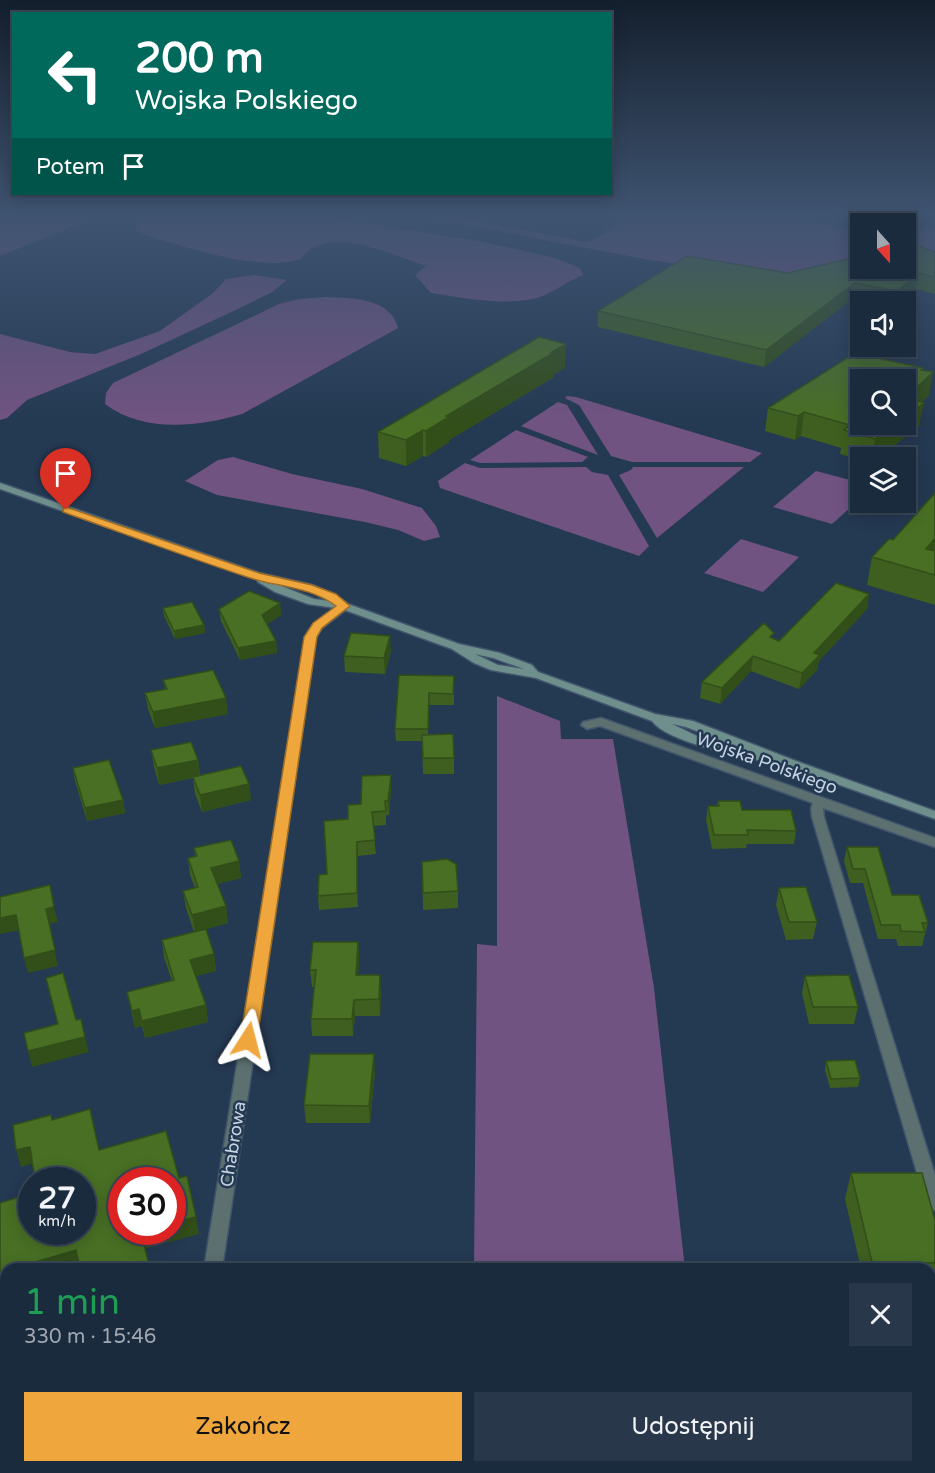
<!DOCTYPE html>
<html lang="pl">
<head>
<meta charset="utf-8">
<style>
	:root { --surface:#1b2b3e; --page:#283749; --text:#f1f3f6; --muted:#a0a7b0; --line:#394758; --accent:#efa73d }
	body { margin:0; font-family:"Varela Round",sans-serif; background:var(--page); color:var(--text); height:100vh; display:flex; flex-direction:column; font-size:22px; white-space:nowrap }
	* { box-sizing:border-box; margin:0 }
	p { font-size:20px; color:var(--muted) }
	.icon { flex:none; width:33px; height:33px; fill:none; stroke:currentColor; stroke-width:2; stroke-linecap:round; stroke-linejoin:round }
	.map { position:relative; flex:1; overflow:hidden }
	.panel { position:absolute; left:0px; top:1263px; width:936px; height:210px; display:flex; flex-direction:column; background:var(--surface); border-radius:18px 18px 0 0; box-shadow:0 3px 15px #0003,0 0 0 2px var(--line) }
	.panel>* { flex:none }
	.hud { position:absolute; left:12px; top:12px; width:600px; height:183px; border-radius:0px; box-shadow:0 3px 15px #0003,0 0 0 2px var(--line); background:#00695c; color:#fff; overflow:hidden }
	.needle { width:39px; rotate:159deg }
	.fabs { position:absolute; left:850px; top:213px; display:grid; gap:12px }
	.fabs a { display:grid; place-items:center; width:66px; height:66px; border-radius:0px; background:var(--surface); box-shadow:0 3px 15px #0003,0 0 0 2px var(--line); font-size:30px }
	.speed { position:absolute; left:18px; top:1167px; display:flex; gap:12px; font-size:30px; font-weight:700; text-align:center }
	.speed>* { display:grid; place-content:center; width:78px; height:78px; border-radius:50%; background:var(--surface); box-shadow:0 3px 15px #0003,0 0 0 2px var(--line); line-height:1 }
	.speed small { font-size:15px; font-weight:400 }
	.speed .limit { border:9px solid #d22; background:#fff; color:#111 }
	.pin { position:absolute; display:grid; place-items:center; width:51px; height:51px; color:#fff; margin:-62px -26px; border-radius:50% 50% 50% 0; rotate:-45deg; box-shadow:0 0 6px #0007 }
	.pin .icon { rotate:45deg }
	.me { position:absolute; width:66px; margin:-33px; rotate:9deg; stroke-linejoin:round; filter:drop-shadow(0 0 4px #0008) }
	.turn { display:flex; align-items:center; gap:21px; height:126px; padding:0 24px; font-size:27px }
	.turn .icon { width:78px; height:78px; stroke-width:2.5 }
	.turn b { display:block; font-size:42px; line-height:51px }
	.then { display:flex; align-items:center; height:57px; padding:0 24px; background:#0003; gap:12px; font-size:22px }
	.round { display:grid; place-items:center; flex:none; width:63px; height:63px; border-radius:0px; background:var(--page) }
	.overview { display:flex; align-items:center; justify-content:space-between; height:102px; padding:0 24px }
	h1 { font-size:36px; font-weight:600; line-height:45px; color:#1e9e55 }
	.cta { display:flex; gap:12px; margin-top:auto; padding:12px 24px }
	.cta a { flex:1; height:69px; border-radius:0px; background:var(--accent); color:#111; font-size:24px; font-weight:600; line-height:69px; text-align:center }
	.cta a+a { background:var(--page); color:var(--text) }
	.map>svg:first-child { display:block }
	.green { fill:#715382 }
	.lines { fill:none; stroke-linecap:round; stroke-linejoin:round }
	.minor-casing { stroke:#41556c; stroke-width:3 }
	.secondary-casing { stroke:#41556c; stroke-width:3 }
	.minor { fill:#5c706f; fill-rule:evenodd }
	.secondary { fill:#6f8f8d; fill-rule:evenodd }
	.wall { fill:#3e5f1f }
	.shaded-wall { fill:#324e19 }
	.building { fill:#486f24; stroke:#324e19; stroke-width:1.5 }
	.route { fill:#efa73d; stroke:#9b6d28; stroke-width:1.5 }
	.labels { text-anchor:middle; stroke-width:5; stroke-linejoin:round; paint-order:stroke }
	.street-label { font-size:18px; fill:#c6d3e3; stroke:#243952 }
</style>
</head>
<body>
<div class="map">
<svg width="935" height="1473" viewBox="0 0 935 1473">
	<rect width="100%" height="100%" fill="#243952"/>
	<path class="green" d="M0,217h96l-96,39z
		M151,217h176l152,24 76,17 25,10 3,7c-13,5 -34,20 -46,23 -34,8 -73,0 -106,-5l-16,-18 11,-9c-32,-11 -103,-43 -125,-7 -42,14 -119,-13 -162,-26l-4,-7z
		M424,217h34l127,25 6,-1 35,-24h178l-10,2 67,12v37l-60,14 -151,-22z
		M935,227v44l-29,-13v-28z
		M254,275l33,5 -15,12 -32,16 -99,46 -114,46 -20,18 -7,2v-86l70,18 25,2 65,-23 53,-38 13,-14z
		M326,297c26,1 65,1 72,31l-156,86c-44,13 -99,19 -137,-10l1,-11 7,-10 166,-79 20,-5z
		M567,396l9,1 186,56 -12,9h-118l-21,-6 -32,-51 -14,-7z
		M558,402l9,3 31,50 -77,-29z
		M516,430l72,27 -6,5 -102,1 -10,-3z
		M233,457l59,17 70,15 60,19 14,18 4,11 -16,4 -26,-11 -33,-8 -148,-27 -32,-14 33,-21z
		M465,463l15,5 106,-1 6,5 16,3 41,71 -10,10 -199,-68 -2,-7z
		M633,467h111l-87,71 -38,-63 12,-5z
		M816,471l45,12v15l-29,26 -59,-17z
		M741,539l58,18 -36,35 -59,-19z
		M497,696l63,25 1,18h52l41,249 31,281h-211l3,-325 20,2z
		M469,1467h238l1,6h-239z"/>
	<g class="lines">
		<g class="minor-casing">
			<path id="minor" d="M344,603l5,3 -1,2 -26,20 -6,9 -94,632h-18l102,-632 8,-13z
				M601,718l334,120v9l-112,-39 1,9 111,358v35l-6,-2 -3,-5 -114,-386 -1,-9 2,-5 -213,-77 -13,3 -6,-4 2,-3z
				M173,1467h20l-1,6h-20z"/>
		</g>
		<g class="secondary-casing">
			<path id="secondary" d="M0,483l259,90 53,12 23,10 13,9 111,40 41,9 32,12 6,7 117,42 38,7 103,40 139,50v8l-168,-60 -5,2c-26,-6 -95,-19 -110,-40l-116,-43 -45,-8 -17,-7 -22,-14 -110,-40 -34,-5 -33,-12 -17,-10 -1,-3 -257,-90zM274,583l31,6 25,12 -16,-2zM475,654l18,4 31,11 -26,-4zM672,724l14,3 57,22 -44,-12z"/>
		</g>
		<use href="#minor" class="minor"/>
		<use href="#secondary" class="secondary"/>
	</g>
	<path class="wall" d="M935,252v42l-19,-5 -15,13h-35l-14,-3 -88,68 -166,-40v-16z
		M565,368l-11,6v3l-105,63v2l-23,15 -3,-1 -17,10 -27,-8 -1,-26z
		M923,370l6,25 -7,7 -3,24 -41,32h-17v2l-21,-6 1,-6 -40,-12 -6,4 -30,-9 3,-23z
		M935,493v112l-68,-20 5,-28 21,-17z
		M869,594l-2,15 -48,52 -2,9 -18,19 -48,-18 -31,33 -20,-6 2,-16z
		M280,603l1,12 -14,9 9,17 1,12 -37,7 -19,-39 -2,-12z
		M163,608l41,17 1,8 -30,6 -11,-23z
		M391,651l-6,23 -40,-2 -1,-16z
		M399,675l55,1v29h-25l-1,30 26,23v16h-31l-1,-33h-26l-1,-12z
		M163,680l65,34 -73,14 -7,-19 -3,-16 20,-4z
		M151,750l47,10 2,15 49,9 2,16 -49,12 -7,-18 -2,-16 -34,7 -5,-18z
		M73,768l50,32 2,13 -38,8 -12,-40z
		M391,789l-2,26h-3v10l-13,1 3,28 -18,2v51l-39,3 -1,-14 9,-22 21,-55 13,-15z
		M718,801l78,30 -2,13h-47l-1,4 -34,1 -6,-29 2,-14h9z
		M847,847l45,48 36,28 -6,23h-24l-2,-7h-18l-15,-56h-13l-6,-22z
		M194,848l45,13 2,17 -24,6 9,22 2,17 -22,6 8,25 2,17 -20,5 10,29 2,17 -63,16 -3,-12 -7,2 -8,-36 45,-11 -8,-24 -2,-17 32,-8 -8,-24 -3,-17 12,-3 -5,-13 -2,-17 7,-2z
		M422,862l36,29v17l-35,2z
		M779,888l38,34 -4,17 -27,1 -10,-35z
		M358,942l1,16 -1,17 23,17 -1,24h-25l-2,20h-41l-1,-17 3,-32h-2l-2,-17z
		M805,976l53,31 -4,17h-45l-7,-31z
		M826,1061l34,17 -2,9 -28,1 -5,-18z
		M375,1072l-5,51h-64l-2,-18z
		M851,1173l84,47v69h-5v-20h-69l-16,-70z
		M930,1347l3,14h2v40h-5z"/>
	<path class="shaded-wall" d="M919,273l-3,16 -15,13h-6l2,-11z
		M855,283l-3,16 -88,68 2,-17z
		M566,344l-1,24 -11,6v3l-105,63v2l-23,15v-26l20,-15z
		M923,368l-3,17 13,-13 -4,23 -16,16 11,-8 -5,23 -41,32h-6l3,-19 20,-15h11v-26l15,-28z
		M804,412l-3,24 -6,4 3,-24z
		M423,430v26l-17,10v-26z
		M935,538v22l-9,-11z
		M869,594l-2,15 -48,52 -2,9 -18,19 3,-16 12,-20z
		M280,603l1,12 -18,12 -1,-12z
		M204,625l1,8 -30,6 -1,-8z
		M390,636l1,15 -6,23 -1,-16z
		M276,641l1,12 -37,7 -2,-12z
		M753,656l-2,15 -31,33 2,-16z
		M226,698l2,16 -73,14 -2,-16z
		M198,760l2,16 -41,9 -2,-17z
		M391,775v14l-2,26 -1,-14z
		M249,784l2,16 -49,12 -2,-17z
		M123,800l2,13 -38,8 -2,-13z
		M357,842l1,14v51l-1,-14z
		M239,861l2,17 -28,7 -2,-17z
		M226,906l2,17 -33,9 -3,-17z
		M54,907l4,15 -9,2 9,42 -30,7 -4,-15 22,-49z
		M16,915l4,15 -20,4v-16z
		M358,942l1,16 -2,34 -1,-17z
		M214,954l2,17 -24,6 -2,-17z
		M380,975l1,17 -1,24 -1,-17z
		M354,1000l1,16 -2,20 -1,-17z
		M206,1005l2,17 -63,16 -3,-17z
		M139,1009l3,17 -7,2 -3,-17z
		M85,1037l4,15 -57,15 -4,-16z
		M374,1054l1,18 -5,51 -1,-17z
		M30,1147l4,16 -13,4 -5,-17z
		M196,1217l3,17 -55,15 -3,-17h31v-9z
		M76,1250l4,17 -5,2h-63z
		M6,1271v18l-6,2v-18z
		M6,1429v19l-6,2v-19z"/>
	<path class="building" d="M913,244l22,8v25l-16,-4 -22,18 -42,-8 -89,67 -168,-39 89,-55 101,17 73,-17v12h45v-22z
		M539,337l27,7 -14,8h3l-109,64 3,1 -23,14 -3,-1 -17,10 -28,-8z
		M855,353l68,15 -2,2 12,2 -27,26 18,5 -18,13v-36h-45v44h34l-20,15 -31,-9 6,-5 -46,-13 -6,4 -30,-8z
		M935,493v45l-9,11 9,2v24l-63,-18 17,-18 4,1z
		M836,583l33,11 -55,59 6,2 -18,18 -49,-17 -31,32 -20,-6 62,-59 10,10 -4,4 9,4z
		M249,591l31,12 -18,12 14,26 -38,7 -19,-39z
		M192,602l12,23 -30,6 -11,-23z
		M351,633l39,3 -6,22 -40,-2z
		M213,670l13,28 -73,14 -8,-19 22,-4 -4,-9z
		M399,675l55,1 -1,18 -24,-1 -1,36h-33z
		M453,734l1,24h-31l-1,-23z
		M191,742l7,18 -41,8 -6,-18z
		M109,760l14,40 -38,8 -12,-40z
		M241,766l8,18 -49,11 -7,-18z
		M391,775l-3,26h-3l1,10 -14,1 3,28 -18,2v51l-39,3 1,-21 8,-1 -3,-53 24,-2v-14l13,-1 1,-28z
		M718,801h22l2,9h49l5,21 -49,-1 1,5h-34l-6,-29h11z
		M231,840l8,21 -28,7 15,38 -34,9 -9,-24 15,-4 -10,-29 9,-2 -3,-8z
		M847,847h31l14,48h27l9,28h-6l3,9 -24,-1 -1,-6h-19l-16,-56h-12z
		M447,859l9,5 2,27 -35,2 -1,-31z
		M50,885l4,22 -8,2 9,41 -31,8 -8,-43 -16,3v-21z
		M806,887l11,35h-28l-10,-34z
		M206,929l8,25 -24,6 16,45 -64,16 -3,-12 -7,2 -5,-19 47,-12 -12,-40z
		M313,942h45l-2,33h24l-1,24 -25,1 -2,19h-41l5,-49h-6z
		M63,973l13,47 5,-1 4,18 -57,14 -4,-18 34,-9 -12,-46z
		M849,975l9,32h-45l-8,-31z
		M310,1054h64l-5,52 -65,-1z
		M855,1060l5,18 -29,1 -5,-18z
		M90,1109l9,41 67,-19 13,47 8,-2 9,41 -24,6v-43h-50v52h21h-2l9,37h-70l-4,-19 -64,19h-6v2l-6,2v-70l32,-10v39h50v-52h-47l-5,-33 -14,3 -3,-25 38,-10 1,5z
		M851,1173h71l13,47v43l-63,-1z
		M930,1347l3,14h2v23l-5,1z
		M6,1398v31l-6,2v-31z
		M49,1467h55l1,6h-69l13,-4z
		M335,1467v6h-71l1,-4z"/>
	<linearGradient id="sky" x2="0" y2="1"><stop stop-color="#141f2d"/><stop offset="0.51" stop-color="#3f5471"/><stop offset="1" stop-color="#3f5471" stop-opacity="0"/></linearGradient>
	<rect width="935" height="423" fill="url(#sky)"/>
	<path class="route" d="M66,507l193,66 53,12 24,9 14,12 -28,22 -5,9 -60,403 -2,5 -7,1 -6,-1 -2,-5 64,-403 9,-14 23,-17c-25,-19 -57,-19 -86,-28 -63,-21 -125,-44 -187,-66v-4z"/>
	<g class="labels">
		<g class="street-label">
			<text transform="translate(767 763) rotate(20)" y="6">Wojska Polskiego</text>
			<text transform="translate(233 1144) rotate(-81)" y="6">Chabrowa</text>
		</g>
	</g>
</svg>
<div class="fabs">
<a><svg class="needle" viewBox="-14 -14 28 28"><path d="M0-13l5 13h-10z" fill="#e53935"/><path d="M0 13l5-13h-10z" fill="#a0a7b0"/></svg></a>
<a><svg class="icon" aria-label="sound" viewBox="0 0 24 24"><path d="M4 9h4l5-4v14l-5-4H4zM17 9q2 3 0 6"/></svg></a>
<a><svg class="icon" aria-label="search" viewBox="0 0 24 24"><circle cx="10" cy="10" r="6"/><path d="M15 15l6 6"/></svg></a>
<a><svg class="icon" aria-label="layers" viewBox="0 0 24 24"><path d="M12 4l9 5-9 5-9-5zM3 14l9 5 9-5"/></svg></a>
</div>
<div class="speed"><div>27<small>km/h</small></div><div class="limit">30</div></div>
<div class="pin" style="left:66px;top:510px;background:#d93025"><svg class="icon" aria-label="arrive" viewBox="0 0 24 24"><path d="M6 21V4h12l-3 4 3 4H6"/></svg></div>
<svg class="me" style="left:248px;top:1040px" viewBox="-20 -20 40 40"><path d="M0-17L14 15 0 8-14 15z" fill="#efa73d" stroke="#fff" stroke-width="4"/></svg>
<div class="hud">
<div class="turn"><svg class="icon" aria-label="left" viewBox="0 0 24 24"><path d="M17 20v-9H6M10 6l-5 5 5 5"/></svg><div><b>200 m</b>Wojska Polskiego</div></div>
<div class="then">Potem<svg class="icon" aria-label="arrive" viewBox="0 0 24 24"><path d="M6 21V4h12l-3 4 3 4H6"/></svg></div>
</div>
<section class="panel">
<div class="overview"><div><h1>1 min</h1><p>330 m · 15:46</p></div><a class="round"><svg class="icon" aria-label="close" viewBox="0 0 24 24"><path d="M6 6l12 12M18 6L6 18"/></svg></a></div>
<div class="cta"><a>Zakończ</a><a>Udostępnij</a></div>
</section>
</div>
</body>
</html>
